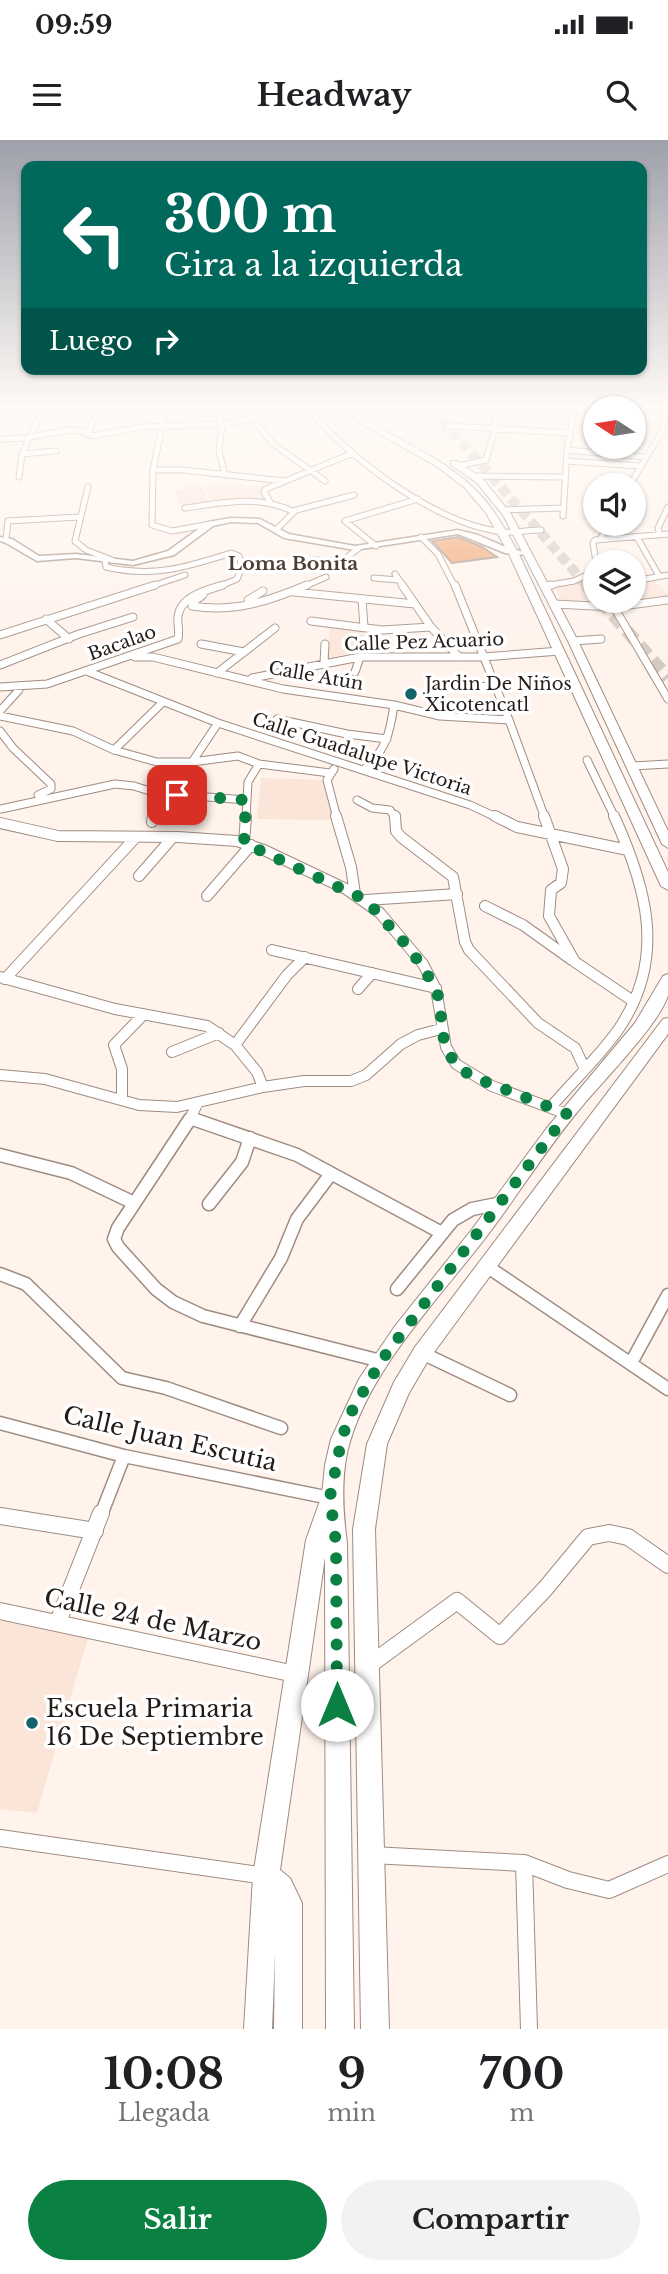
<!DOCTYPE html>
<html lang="es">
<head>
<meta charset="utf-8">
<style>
	:root { --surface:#fff; --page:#f2f2f2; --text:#202124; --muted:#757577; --accent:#0b8043 }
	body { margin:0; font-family:"Libre Baskerville",serif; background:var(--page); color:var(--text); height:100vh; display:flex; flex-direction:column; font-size:26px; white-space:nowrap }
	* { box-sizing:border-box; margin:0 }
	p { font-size:23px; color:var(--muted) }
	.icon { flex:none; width:38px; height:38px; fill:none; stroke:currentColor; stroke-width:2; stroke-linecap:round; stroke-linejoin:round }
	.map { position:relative; height:1889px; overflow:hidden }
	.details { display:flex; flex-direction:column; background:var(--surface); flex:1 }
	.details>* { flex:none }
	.banner { position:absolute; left:21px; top:21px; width:626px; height:214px; border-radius:14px; box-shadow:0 2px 5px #0004; background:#00695c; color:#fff; overflow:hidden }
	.needle { width:46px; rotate:282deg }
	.tools { position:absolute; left:583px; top:256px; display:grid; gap:14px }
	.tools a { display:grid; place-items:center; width:63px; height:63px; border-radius:50%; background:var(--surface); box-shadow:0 2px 5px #0004; font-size:35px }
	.pin { position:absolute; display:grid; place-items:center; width:60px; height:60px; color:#fff; margin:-30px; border-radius:14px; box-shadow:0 4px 10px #0006 }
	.me { position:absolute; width:77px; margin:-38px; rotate:0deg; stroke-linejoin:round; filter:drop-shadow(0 0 5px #0008) }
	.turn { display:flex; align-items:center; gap:24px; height:147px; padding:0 28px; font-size:32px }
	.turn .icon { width:91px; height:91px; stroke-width:2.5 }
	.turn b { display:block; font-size:49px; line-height:60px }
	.then { display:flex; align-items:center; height:66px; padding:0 28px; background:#0003; gap:14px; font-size:26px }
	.eta { display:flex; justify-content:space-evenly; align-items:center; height:119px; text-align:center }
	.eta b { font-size:42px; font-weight:800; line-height:49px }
	.button { display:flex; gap:14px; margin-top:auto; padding:14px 28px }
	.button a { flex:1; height:80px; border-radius:42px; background:var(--accent); color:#fff; font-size:28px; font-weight:800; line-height:80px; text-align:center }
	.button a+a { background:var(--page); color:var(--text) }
	.status { display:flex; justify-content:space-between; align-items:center; height:49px; padding:0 35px; background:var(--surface); direction:ltr }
	.status svg { height:19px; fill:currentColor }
	header { display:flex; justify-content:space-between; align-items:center; height:91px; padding:0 28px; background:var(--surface); font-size:32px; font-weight:800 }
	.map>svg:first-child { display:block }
	.built { fill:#fbe5d8 }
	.building { fill:#f1a16d; stroke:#a59287; stroke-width:2 }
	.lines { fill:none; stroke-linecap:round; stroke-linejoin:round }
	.highway-tunnel-far1 { stroke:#d3c8c1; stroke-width:10; stroke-dasharray:10 5; stroke-linecap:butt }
	.highway-tunnel { stroke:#d3c8c1; stroke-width:13; stroke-dasharray:13 7; stroke-linecap:butt }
	.street-far4-casing { stroke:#9f8c81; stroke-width:7 }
	.street-far3-casing { stroke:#9f8c81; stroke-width:9 }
	.street-far2-casing { stroke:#9f8c81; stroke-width:12 }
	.street-far1-casing { stroke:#9f8c81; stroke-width:15 }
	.street-casing { stroke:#9f8c81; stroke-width:18 }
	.secondary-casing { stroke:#9f8c81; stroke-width:3 }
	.primary-casing { stroke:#9f8c81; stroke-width:2 }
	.street-far4 { stroke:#fff; stroke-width:5 }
	.street-far3 { stroke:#fff; stroke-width:7 }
	.street-far2 { stroke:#fff; stroke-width:10 }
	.street-far1 { stroke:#fff; stroke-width:12 }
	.street { stroke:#fff; stroke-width:16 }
	.secondary { fill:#fff; fill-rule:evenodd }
	.primary { fill:#fff; fill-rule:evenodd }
	.route { stroke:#0b8043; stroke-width:12; stroke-dasharray:0 21.6 }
	.poi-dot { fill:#136369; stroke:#fff; stroke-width:2.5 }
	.labels { text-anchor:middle; stroke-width:7; stroke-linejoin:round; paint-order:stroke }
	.far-street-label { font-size:18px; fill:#231c18; stroke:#fff }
	.far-poi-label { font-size:18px; fill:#231c18; stroke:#fff; text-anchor:start }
	.far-neighbourhood-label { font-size:19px; font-weight:bold; fill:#4d3d33; stroke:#fff }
	.near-street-label { font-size:24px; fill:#231c18; stroke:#fff }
	.near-poi-label { font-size:24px; fill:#231c18; stroke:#fff; text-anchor:start }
</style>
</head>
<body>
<div class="status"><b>09:59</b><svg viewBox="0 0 49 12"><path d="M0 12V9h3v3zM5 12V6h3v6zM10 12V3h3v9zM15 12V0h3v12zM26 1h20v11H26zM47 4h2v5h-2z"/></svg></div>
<header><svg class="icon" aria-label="menu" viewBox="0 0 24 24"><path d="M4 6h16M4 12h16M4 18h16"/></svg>Headway<svg class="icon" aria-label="search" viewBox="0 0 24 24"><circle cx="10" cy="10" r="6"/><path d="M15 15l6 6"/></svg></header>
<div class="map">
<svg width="668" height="1889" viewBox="0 0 668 1889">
	<rect width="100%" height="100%" fill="#fff3eb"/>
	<path class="built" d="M200,344l11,21 -29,4 -7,-18 11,-2 -1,-4z
		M225,344l40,2 3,15 -54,3 -10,-18z
		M595,435v25h39v-18l18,-3 16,15v5l-54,7 -52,-3 -7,-15z
		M330,486l34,4 -3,24h-16l-19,5z
		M261,638l63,2 11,40 -78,-1z
		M0,1481l88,17 -51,175 -37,-4z"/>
	<path class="building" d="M458,397l24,10 15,10 -45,6 -20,-22z"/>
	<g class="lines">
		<path class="highway-tunnel-far1" d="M432,268l156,179"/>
		<path class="highway-tunnel" d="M586,445l9,10
			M600,460l68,78"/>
		<g class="street-far4-casing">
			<path id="street-far4" d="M158,268l5,13 -10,49 -1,55 20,6 39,-7
				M215,268l7,16 -3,27 6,24
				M245,268l27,35 53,38
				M308,268c41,51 129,117 196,124 12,1 25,-2 37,-2
				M634,277l31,1
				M448,286l122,7
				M89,293l8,-25
				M30,297l40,-7 12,1 10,5 49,-9 81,-3 84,-16
				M0,299l29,-1
				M567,310l79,7
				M22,314l34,-3
				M566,321l74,5
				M458,326l28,-6 9,-31 1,-19 3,-2
				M153,330h30l102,11
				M473,336l92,1
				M19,337l3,-23 19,-41 -10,-5
				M630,345l32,-54 3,-13 -5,-10
				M88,347l-13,54 11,9 26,10
				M270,362l-6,-10 2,-3 87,-36
				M185,368c37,-5 74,-14 109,4l-18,18
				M504,370l59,-2
				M293,371l61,-16
				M563,376l4,-66 8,-42
				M345,381l73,-22
				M345,381l31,25
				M660,395l-2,-7 10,-21
				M421,397l17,17 17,33
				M637,397l22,39
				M601,398l8,-15
				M6,399l2,-18 71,-4
				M312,420l30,1 17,-13
				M105,421l1,6c47,11 81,0 125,-14l8,3 3,11 -5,12 -19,8
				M596,422l-3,-19 2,-3 73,-6
				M395,434l9,13
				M374,438l24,2
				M634,441l34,-6
				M545,446l29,-5 21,-10
				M149,447l36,-12
				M303,447l23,-10"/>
		</g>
		<g class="street-far3-casing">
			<path id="street-far3" d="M402,445l29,42 28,30
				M455,445l54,135 36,98
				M545,446l7,-1
				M294,452l121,12
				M203,455l-10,7 -1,4c42,7 77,-5 115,-21
				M362,459l2,28
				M248,460l15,-9
				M554,464l60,3 54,-7
				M614,467l54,92
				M46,479l23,20
				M311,481l71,9 49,-3
				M0,495l155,-50
				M573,501l28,-2
				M201,504l43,8
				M135,517h18l130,32 111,16 46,11 69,4
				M324,523l1,-19
				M0,525l79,-31 54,-17
				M89,532l129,51 252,82 28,13
				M355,532l5,-15
				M217,533l58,-45
				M252,538l108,-21h123l77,-6
				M439,545l57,2
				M0,547l47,-3 131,-45c2,-8 -1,-15 0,-23 3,-20 29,-26 45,-31
				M0,571l19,-21
				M0,576l73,15 41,19 43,12h35l46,-6 21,8 71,9
				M277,579l70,15 40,5
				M0,591l13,17 38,36v5l-13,6
				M114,610l49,-48
				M587,620l28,58
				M192,622l26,-39
				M633,626l35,-2
				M334,629l-7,11 10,38
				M363,630c23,-19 27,-37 31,-65
				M357,660l15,8 18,2 5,8
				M1,669l114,-25 19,2 22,7 90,7
				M153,678l3,-25
				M246,678l2,-36 11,-18"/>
		</g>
		<g class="street-far2-casing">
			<path id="street-far2" d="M336,676l15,51 4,27
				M395,676l1,15 5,6 52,40 12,65 4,8 69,73 37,25 10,21
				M495,676l22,11 111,23
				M544,676l19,53 -2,14 -10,7 -2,26 26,46 58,39
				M152,682l1,-6
				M0,683l58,13 120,1 59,4 27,9 82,39 34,24 43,51 13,25 10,58 10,17 36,22 75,28
				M244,703l2,-27
				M139,736l34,-39
				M207,756l44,-51
				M366,760l91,-6
				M485,766l38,19 49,35
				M272,810l164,38
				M0,837l115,32 92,17 28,19 22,27 6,15
				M5,839l131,-142
				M358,849l14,-16
				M235,905l52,-70 18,-18
				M172,912l47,-19
				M0,935l45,4 94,26 38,2 86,-20 41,-6h47l15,-6 35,-31 17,-9 23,-6
				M122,959v-30l-8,-24 29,-30
				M551,967c22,-26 47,-49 67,-77 49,-71 29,-142 -4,-214
				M191,978l7,3
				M189,981l8,-17"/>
		</g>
		<g class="street-far1-casing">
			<path id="street-far1" d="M190,979l-72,109 -4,11 4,8 38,42 17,13 30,14 178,45
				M193,979l104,36 143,77
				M0,1015l71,18 63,30
				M209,1064l33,-42 8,-24
				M488,1127l180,122
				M0,1134l26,10 96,94 44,10 115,40
				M397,1149l56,-69 19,-11 30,-6
				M240,1186l41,-68 16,-39 33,-44
				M422,1213l88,42
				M631,1223l37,-68
				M0,1283l124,33 206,42
				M101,1375l23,-59"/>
		</g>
		<g class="street-casing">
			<path id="street" d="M0,1376l95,15
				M0,1471l295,63
				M58,1482l43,-109
				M368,1526l89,-65 43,35 45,-47 43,-52 21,-4 19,4 40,28
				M0,1698l266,38
				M372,1715l152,8 44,17 41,10 59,-26
				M524,1723l5,166"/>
		</g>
		<g class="secondary-casing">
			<path id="secondary" d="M231,378l29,1 29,15 66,12 103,-16 20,5 32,14 20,4 -4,2 -21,-2 -47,-19 -103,16 -71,-12 -26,-15 -27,-1 -18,4 -39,29 -41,10 -57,-7 -39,3 -31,-18 -6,-2v-4l12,2 27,17 37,-2 57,7 35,-10 40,-29z"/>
		</g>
		<g class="primary-casing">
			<path id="primary" d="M349,268h8l5,10c42,25 89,43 122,81 14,16 24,36 35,55l149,318v18l-7,-4 -152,-332 -23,-41 -21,-25 -29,-22 -80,-45z
				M451,321h6l26,18 28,35 67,127 90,190v17l-6,-4 -94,-203 -65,-126 -26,-32 -26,-18z
				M668,834c0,6 0,15 0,21 -7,27 -64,85 -84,109 -37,43 -66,92 -101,137 -48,62 -118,134 -136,212 -6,30 -4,60 0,90l7,486h-28l-1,-472 -45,313 10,8 12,25v126h-28l1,-76 -3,76h-28l9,-153 53,-336 16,-45 3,-30 6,-26 28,-60 36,-53 78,-98 73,-99 89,-106 28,-47z
				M668,878v16l-239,325 -20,34 -22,51 -12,85 14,500h-28l-8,-500 14,-85 27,-62 21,-35 248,-328z"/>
		</g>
		<use href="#street-far4" class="street-far4"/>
		<use href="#street-far3" class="street-far3"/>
		<use href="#street-far2" class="street-far2"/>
		<use href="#street-far1" class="street-far1"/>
		<use href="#street" class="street"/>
		<use href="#secondary" class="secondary"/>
		<use href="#primary" class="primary"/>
	</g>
	<linearGradient id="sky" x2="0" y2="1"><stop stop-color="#9ea0ab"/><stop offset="0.5" stop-color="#fffaf6"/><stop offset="1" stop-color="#fffaf6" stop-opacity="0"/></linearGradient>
	<rect width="668" height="533" fill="url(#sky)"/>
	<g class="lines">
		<path class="route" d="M177,655l69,5 -2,43 122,57 44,49 26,39 5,20v21l6,20 8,15 16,12 96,38 -186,247 -29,50 -10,26 -12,60 6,46 1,162"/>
	</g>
	<g class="poi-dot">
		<circle cx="411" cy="554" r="7"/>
		<circle cx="32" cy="1583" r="7"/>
	</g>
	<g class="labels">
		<g class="far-street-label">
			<text transform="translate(424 502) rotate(-2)" y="6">Calle Pez Acuario</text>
			<text transform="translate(122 503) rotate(-20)" y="6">Bacalao</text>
			<text transform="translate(316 536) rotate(10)" y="6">Calle Atún</text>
			<text transform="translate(362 614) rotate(18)" y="6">Calle Guadalupe Victoria</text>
		</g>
		<g class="far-poi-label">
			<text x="425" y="550">Jardin De Niños<tspan x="425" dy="21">Xicotencatl</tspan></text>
		</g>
		<g class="far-neighbourhood-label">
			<text x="293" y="430">Loma Bonita</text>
		</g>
		<g class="near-street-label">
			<text transform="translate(170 1299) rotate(13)" y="8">Calle Juan Escutia</text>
			<text transform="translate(153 1480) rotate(12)" y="8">Calle 24 de Marzo</text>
		</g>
		<g class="near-poi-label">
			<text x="46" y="1577">Escuela Primaria<tspan x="46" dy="28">16 De Septiembre</tspan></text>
		</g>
	</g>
</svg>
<div class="tools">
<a><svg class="needle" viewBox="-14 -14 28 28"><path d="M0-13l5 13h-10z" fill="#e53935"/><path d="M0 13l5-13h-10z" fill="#757577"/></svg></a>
<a><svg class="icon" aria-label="sound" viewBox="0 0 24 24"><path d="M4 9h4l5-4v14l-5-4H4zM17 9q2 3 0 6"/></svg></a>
<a><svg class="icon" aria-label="layers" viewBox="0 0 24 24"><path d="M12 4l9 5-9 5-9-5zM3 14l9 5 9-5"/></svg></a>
</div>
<div class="pin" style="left:177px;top:655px;background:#d93025"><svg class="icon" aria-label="arrive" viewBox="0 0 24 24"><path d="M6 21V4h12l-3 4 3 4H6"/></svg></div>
<svg class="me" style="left:337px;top:1565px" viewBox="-20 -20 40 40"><circle r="19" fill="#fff"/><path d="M0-13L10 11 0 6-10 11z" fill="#0b8043"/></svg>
<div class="banner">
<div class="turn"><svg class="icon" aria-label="left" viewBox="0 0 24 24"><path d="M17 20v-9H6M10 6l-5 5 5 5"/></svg><div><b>300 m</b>Gira a la izquierda</div></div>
<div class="then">Luego<svg class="icon" aria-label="right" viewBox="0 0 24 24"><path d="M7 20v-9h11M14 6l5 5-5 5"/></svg></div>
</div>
</div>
<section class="details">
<div class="eta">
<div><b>10:08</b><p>Llegada</p></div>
<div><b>9</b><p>min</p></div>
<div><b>700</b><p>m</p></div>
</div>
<div class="button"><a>Salir</a><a>Compartir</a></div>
</section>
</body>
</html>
